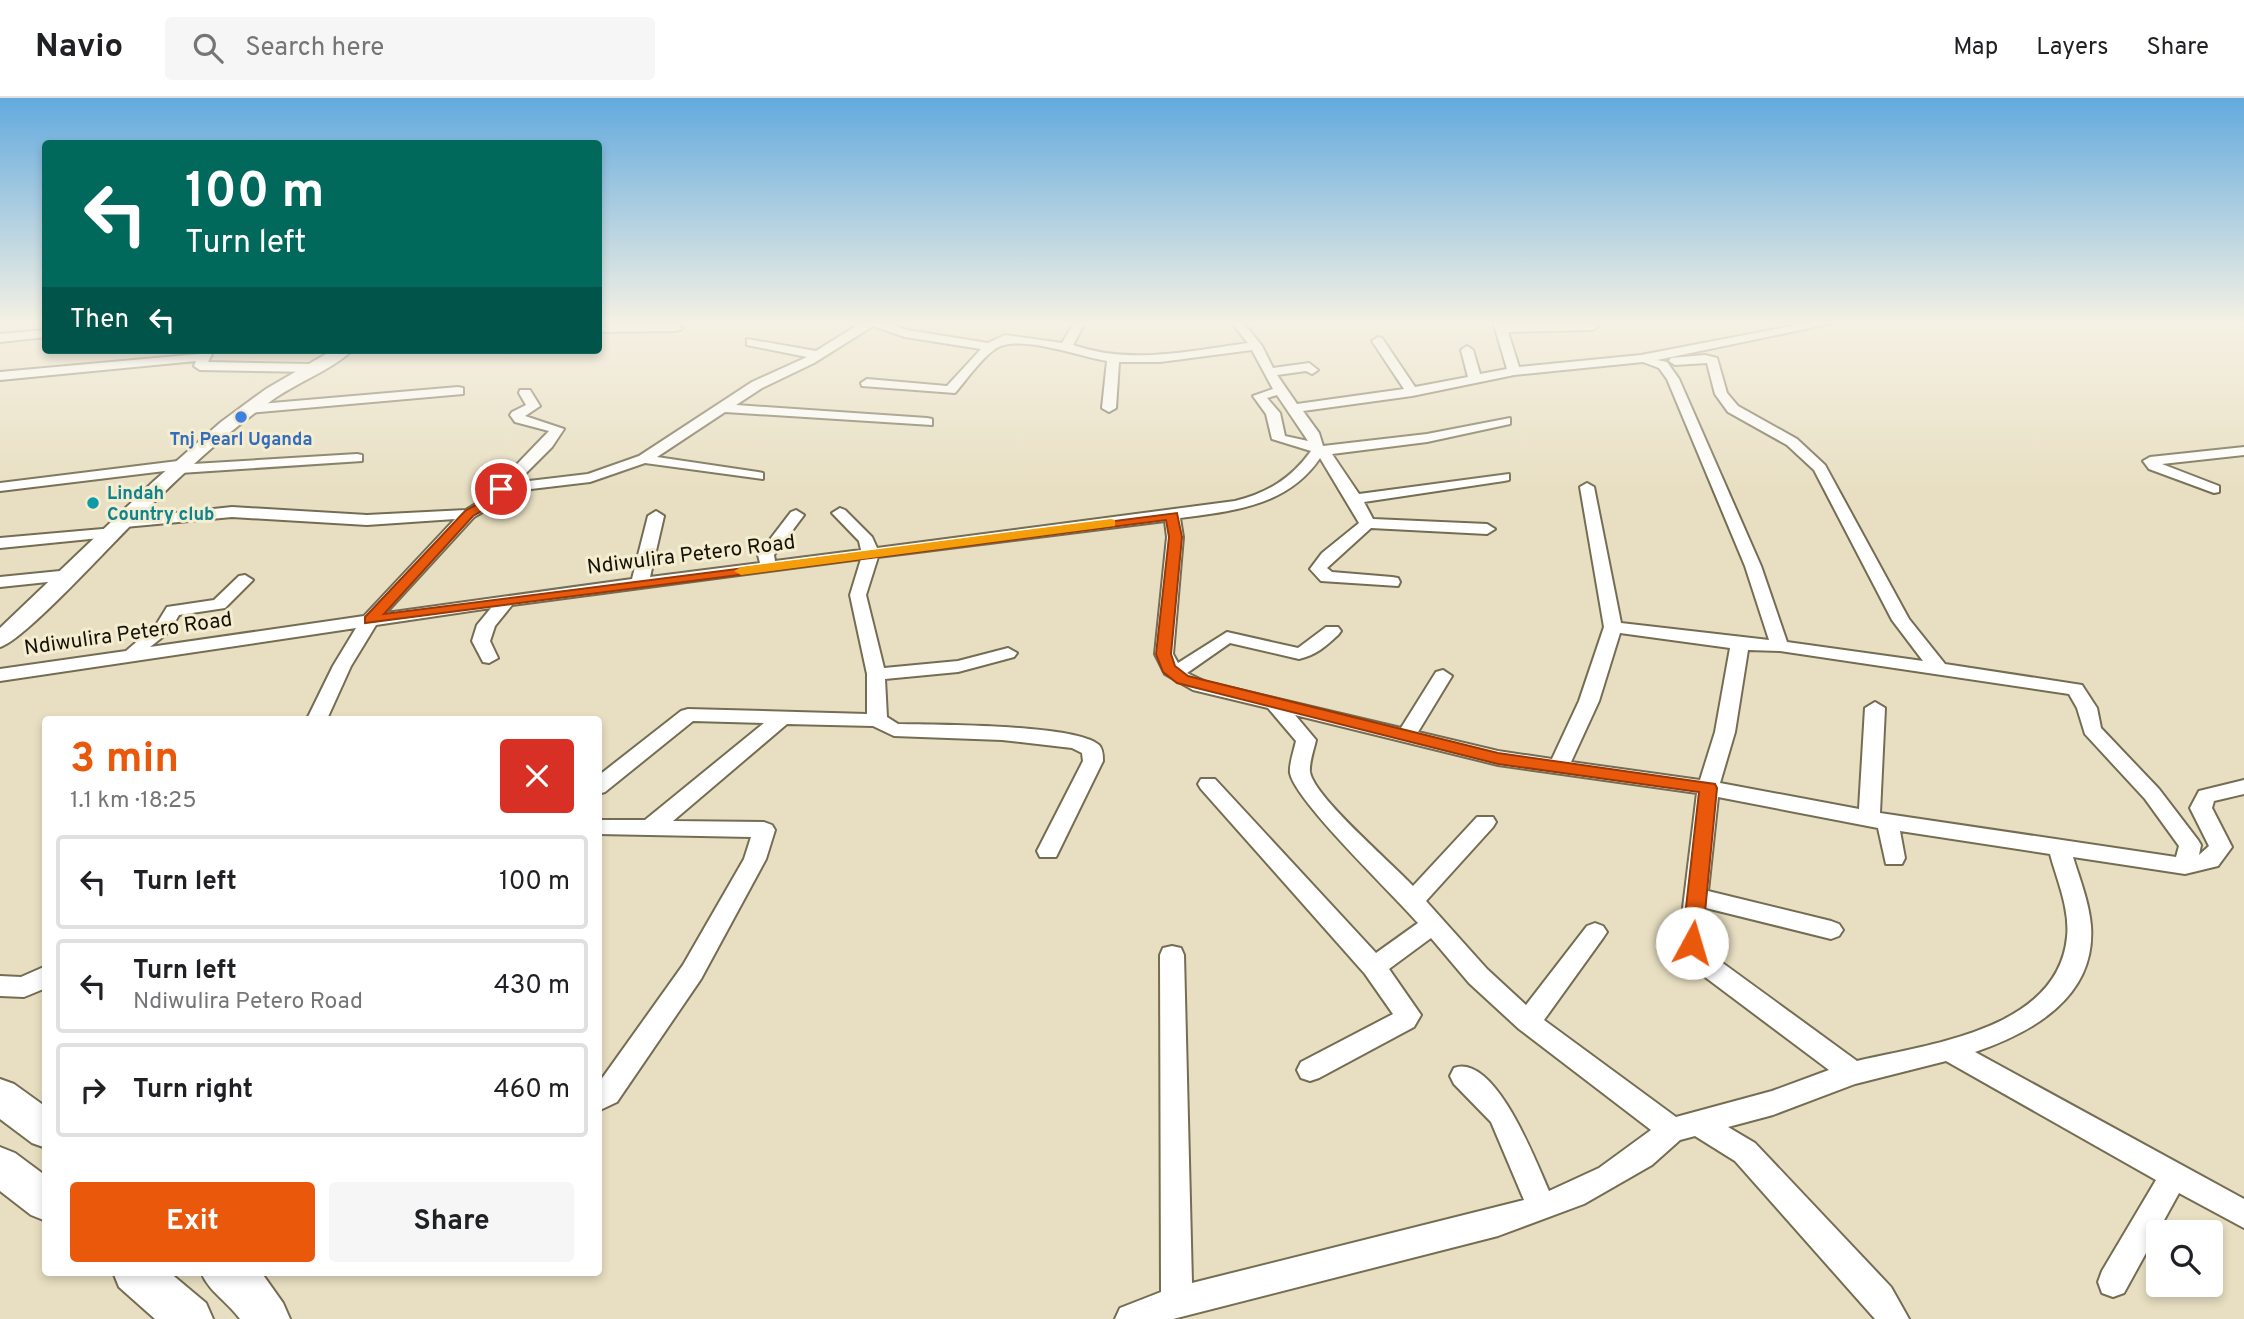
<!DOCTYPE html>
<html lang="en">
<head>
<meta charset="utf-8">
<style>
	:root { --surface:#fff; --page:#f6f6f6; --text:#202124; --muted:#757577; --line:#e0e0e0; --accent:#ea580c }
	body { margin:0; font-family:Overpass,sans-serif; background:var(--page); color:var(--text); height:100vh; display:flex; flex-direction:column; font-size:26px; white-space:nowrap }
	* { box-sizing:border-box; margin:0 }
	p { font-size:23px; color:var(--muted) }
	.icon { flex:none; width:38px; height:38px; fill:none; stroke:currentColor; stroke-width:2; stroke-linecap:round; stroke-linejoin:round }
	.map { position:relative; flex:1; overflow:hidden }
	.drawer { position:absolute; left:42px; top:618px; width:560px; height:560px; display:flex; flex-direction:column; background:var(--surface); border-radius:7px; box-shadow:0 4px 10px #0003 }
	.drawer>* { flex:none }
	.hud { position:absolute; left:42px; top:42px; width:560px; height:214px; border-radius:7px; box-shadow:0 4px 10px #0003; background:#00695c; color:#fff; overflow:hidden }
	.tools { position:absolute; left:2146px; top:1122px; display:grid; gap:14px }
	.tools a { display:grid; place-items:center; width:77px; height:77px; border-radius:7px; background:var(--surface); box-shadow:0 4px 10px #0003; font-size:35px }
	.pin { position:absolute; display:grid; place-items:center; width:60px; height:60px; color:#fff; margin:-30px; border:4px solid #fff; border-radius:50%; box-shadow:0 2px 7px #0007 }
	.me { position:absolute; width:77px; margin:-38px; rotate:6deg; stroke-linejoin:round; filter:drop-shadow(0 0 5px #0008) }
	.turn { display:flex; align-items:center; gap:24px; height:147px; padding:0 28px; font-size:32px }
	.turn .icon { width:91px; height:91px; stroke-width:2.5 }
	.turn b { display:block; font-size:49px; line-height:60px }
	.then { display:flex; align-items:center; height:66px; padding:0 28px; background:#0003; gap:14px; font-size:26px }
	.round { display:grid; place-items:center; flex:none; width:74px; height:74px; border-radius:7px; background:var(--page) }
	.head { display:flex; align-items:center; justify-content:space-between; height:119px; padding:0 28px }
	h1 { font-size:42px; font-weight:700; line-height:52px; color:var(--accent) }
	.primary-button { display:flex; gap:14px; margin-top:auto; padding:14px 28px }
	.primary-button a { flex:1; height:80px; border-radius:7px; background:var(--accent); color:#fff; font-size:28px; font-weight:700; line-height:80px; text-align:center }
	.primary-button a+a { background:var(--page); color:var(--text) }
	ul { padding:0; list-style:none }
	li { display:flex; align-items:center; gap:21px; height:94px; margin:0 14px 10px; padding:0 14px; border:4px solid var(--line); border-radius:7px }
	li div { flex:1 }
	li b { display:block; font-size:26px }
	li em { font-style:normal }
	header { display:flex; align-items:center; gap:42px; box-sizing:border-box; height:98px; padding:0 35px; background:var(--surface); border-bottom:2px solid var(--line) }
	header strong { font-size:33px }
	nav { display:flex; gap:38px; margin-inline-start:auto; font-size:24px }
	.search { width:490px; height:63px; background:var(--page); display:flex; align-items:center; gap:18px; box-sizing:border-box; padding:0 24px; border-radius:7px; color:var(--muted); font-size:26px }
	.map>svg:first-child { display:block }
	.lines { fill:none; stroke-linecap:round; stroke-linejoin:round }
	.minor-casing { stroke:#746d53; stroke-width:4 }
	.major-casing { stroke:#746d53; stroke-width:4 }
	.highway-casing { stroke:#746d53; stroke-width:4 }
	.minor { fill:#fff; fill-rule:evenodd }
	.major { fill:#fff; fill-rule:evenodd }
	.highway { fill:#fff; fill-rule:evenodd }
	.route { fill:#ea580c; stroke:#983908; stroke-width:2 }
	.slow { fill:#f59e0b }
	.shop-dot { fill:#3f7fe0; stroke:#f5edcf; stroke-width:2.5 }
	.culture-dot { fill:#0f9aa8; stroke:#f5edcf; stroke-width:2.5 }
	.labels { text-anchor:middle; stroke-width:6; stroke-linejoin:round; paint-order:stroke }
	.far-shop-label { font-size:18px; font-weight:bold; fill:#366cbe; stroke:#f5edcf }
	.far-culture-label { font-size:18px; font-weight:bold; fill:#0d838f; stroke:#f5edcf; text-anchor:start }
	.street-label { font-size:21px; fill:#151308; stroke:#f5edcf }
</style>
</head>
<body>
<header>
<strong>Navio</strong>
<div class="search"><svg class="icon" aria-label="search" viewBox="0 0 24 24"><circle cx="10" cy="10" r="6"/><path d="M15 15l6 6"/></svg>Search here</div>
<nav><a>Map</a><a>Layers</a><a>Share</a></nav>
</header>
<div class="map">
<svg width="2244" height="1221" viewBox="0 0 2244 1221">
	<rect width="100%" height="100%" fill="#e8dfc2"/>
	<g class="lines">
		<g class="minor-casing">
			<path id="minor" d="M864,223h18l25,9 81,13 17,-8 57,8 13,-22h11l-13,24c56,20 117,6 175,-2l-18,-22h12l20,25 11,22 36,-5 9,7 -6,4 -6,-3 -29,4 20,29 107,-15 -32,-48 6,-4 4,1 33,49 53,-10 -7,-27 6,-4 6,4 7,24 27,-5 -14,-48h12l1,4 86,-1 6,3 -6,3 -84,2 11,35 122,-12 177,-34h25l-186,39 10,2 12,17 82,187 26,76 136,19 -31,-41 -78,-150 -27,-25 -59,-33 -13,-18 -8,-31 -32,2 -6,-4 2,-3 34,-3 12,3 10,35 11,13 59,33 28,26 84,154 36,45 137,21 15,23 4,20 58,61 39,51 3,5 -2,10 10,-9 -19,-38 9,-17 45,-11v14l-30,7 -2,7 20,39 -14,19 -33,8 -112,-17c7,23 16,45 18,69 5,71 -58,106 -116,126l269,147v29l-65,-35 -55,100 -11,4 -11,-4 -4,-11 4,-11 54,-91 -210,-119 -91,23 -82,31 -45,12 27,16 136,144 18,32h-34l-140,-158 -40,-25 -15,4 -28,25 -68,39 -86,32 -325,83h-58l5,-11 41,-16 -1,-337 3,-7 9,-2 9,2 3,7 8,328 332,-83 -33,-78 -37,-38 -4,-8 4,-8c41,-15 82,94 95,123l50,-23 52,-38 -132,-101 -50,-46 -38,-45 -42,31 32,46 -7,12 -95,51 -9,3 -9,-3 -4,-8 4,-8 92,-48 -28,-40 -164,-185 -3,-5 3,-5h14l161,174 42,-30c-24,-28 -123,-122 -128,-150 -1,-9 4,-23 6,-32l-28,-33 -75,-18 -28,-16 -10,-20 12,-117 -2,-16 -287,36 -12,38 18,73 74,-7 50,-13 9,5 -3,4 -56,15 -73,7 2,38 11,7c37,1 177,0 201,21 4,4 4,11 4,16l-44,90 -3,6h-16l-3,-6 46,-90 -1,-8 -10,-5 -70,-8 -108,-4 -21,-10 -86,-2 -114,97 91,1 8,3 3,5 -9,29 -65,120 -84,123 -19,9v-27l85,-119 61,-106 7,-22 -153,-3v-14h47l119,-97 -71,-2 -88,71 -7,2v-18l83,-65 7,-2 179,5v-40l-17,-79 11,-36 -349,46 -17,21 -5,15 8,17 -9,5 -6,-1 -11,-21 5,-16 14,-17 -115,17 -25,41 -24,53h-20l26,-53 23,-38 -356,53v-12l126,-18 30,-26 11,-18 47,-7 25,-24 6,-1 8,5 -28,28 -46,7 -10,17 -19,15 214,-31 91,-97 -88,6 -135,-8 -107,10 -5,-2v-6l112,-12 135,8 99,-5 29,-18 1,-6 53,-55 -34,-9 -5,-7 2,-3 14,-7 -7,-12 1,-3h10l10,16 -15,10 39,13 -12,18 -39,39 16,-5 59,-7 51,-18 113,-74 55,-25 -60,-12v-6l69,12zM873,228l32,11 76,12 -34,37 -80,-7 -6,4 1,3 93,7c12,-14 25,-33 40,-44 23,-16 85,8 112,12l-5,47 7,4 7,-4 3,-46h41l92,-12 21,39 -20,7 13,18 6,25 39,12c-20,28 -44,42 -76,50l-358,47 -5,-11 -27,-27 -5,-2 -8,5 27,28 2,9 -86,11 -1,-6 30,-40 -8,-5 -5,2 -33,43 2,8 -110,14 14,-61 -8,-5 -8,5 -16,63 -246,34 88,-96 34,-20 23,-8 59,-7 55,-19 118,16v-6l-5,-1 -101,-15 68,-45 207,13v-6l-5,-1 -191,-13 26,-17 52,-25zM1643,264l16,6 8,11 78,187 24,74 -148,-17 -27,-136 -7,-4 -7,4 24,140 -25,74 -27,58 -54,-8 -80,-19 34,-56 -9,-6 -7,2 -35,56 -195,-46 -19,-9 43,-30 69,16c17,-4 26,-12 39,-24l3,-4 -3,-4h-12l-28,21 -71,-16 -49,31 -5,-9 10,-117 -3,-19c53,-7 108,-12 140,-60l39,65 -37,30 -12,16 11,12 77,5 2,-4 -2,-4 -6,-1 -60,-5 -5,-4 44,-40 116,6 8,-5 -8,-5 -114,-5 -9,-17 140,-21 5,-1v-6l-150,20 -27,-40 95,-12 83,-18v-6l-83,16 -104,12 -4,-13 -16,-22 109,-15 102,-21zM1277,297l31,46 -23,-5 -5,-23 -13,-15zM1620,535l110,15 -15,84 -15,48 -129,-18 28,-61zM1748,552l32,1 289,43 8,14 8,26 60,65 34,47 -3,11 -296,-44 5,-105 -10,-6 -10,6 -6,101 -139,-26 15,-51zM1295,617l203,50 199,28 -19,156 7,13 144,108 -57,21 -96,26 -132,-97 59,-82 4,-6 -4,-6 -8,-3 -8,3 -61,79 -39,-36 -61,-68 67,-74 3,-5 -3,-5h-16l-64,69c-20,-22 -99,-89 -103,-114 -1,-9 4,-23 6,-32zM1718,699l160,31 8,36h16l3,-6 -5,-27 150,23c7,26 20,55 17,83 -9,93 -138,107 -210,124l-155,-113 4,-40 125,31 8,-3 4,-6 -4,-6 -8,-3 -123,-30z
				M598,227h79l6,3 -6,3 -79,1z
				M46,232v7l-46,5v-8z
				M206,252l6,4 -4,8 104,2 6,4 -6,4 -112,-2 -6,-4 2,-5 -196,19v-8l200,-18z
				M458,289l5,1v6l-214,19 -7,-4 7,-4z
				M2244,349v8l-82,9 57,22v6l-5,1 -65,-24 -6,-8 7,-4z
				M357,356l5,1v6l-182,12 -7,-3 -173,21v-8l186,-23 7,4z
				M114,430l8,5 -2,3 -120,12v-10z
				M70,472l6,1 2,4 -2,4 -76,8v-10z
				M46,868v22l-22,9 -24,-1v-20l21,1z"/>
		</g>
		<g class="major-casing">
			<path id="major" d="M333,252h19c-15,17 -60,35 -81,51 -48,34 -90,74 -132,116 -24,23 -115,124 -139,130v-19l154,-147 67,-59 45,-33z"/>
		</g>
		<g class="highway-casing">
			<path id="highway" d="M0,981l14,5 32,23v41l-14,-5 -32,-24z
				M0,1049l15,6 31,23v45l-15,-6 -31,-24z
				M113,1174h56l37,31 7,16h-58l-36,-32z
				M201,1174h60l22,31 7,16h-50c-13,-18 -31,-27 -39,-47z"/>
		</g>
		<use href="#minor" class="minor"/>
		<use href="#major" class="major"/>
		<use href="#highway" class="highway"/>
	</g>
	<linearGradient id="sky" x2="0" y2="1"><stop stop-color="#63aade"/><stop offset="0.57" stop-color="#f5f1e4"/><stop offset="1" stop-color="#f5f1e4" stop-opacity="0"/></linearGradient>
	<rect width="2244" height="394" fill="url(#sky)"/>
	<path class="route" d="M501,387l7,4 -1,8 -34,19 -89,98 793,-101 5,24 -11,117 4,12 13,10 310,77 217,31 2,4 -15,155 -3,5h-14l-3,-5 17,-151 -201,-28 -321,-81 -14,-11 -7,-18 13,-117 -3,-17 -801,103v-6l100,-106 32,-18 -2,-4z"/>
	<path class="slow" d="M1111,421l4,1v6l-374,49 -7,-4 7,-4z"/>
	<circle class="shop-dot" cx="241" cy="319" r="7"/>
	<circle class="culture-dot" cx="93" cy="405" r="7"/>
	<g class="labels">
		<g class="far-shop-label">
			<text x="241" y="347">Tnj Pearl Uganda</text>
		</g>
		<g class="far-culture-label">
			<text x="107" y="401">Lindah<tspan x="107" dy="21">Country club</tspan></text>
		</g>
		<g class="street-label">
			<text transform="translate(691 456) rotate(-7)" y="7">Ndiwulira Petero Road</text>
			<text transform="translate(128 535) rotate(-8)" y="7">Ndiwulira Petero Road</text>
		</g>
	</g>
</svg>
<div class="tools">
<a><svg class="icon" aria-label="search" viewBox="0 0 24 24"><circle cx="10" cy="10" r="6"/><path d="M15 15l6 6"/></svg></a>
</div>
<div class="pin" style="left:501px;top:391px;background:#d93025"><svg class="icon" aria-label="arrive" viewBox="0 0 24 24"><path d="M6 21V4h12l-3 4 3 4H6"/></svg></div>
<svg class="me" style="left:1692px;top:845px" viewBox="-20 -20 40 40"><circle r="19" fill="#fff"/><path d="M0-13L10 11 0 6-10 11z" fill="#ea580c"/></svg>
<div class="hud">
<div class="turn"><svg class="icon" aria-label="left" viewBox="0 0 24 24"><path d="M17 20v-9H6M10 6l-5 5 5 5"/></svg><div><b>100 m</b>Turn left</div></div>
<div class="then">Then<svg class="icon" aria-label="left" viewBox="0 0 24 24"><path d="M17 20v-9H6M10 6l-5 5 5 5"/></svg></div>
</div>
<section class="drawer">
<div class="head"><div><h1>3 min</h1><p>1.1 km · 18:25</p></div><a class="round" style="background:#d93025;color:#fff"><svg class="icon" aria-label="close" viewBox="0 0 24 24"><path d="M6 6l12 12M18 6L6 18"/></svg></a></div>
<ul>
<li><svg class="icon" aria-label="left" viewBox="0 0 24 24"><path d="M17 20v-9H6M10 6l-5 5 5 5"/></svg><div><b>Turn left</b></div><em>100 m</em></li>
<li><svg class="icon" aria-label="left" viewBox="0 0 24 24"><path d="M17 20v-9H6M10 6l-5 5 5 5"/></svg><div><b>Turn left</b><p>Ndiwulira Petero Road</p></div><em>430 m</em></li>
<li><svg class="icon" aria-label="right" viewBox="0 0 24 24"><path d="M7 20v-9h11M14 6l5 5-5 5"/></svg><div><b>Turn right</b></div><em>460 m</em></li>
</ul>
<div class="primary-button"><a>Exit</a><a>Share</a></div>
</section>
</div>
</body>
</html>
